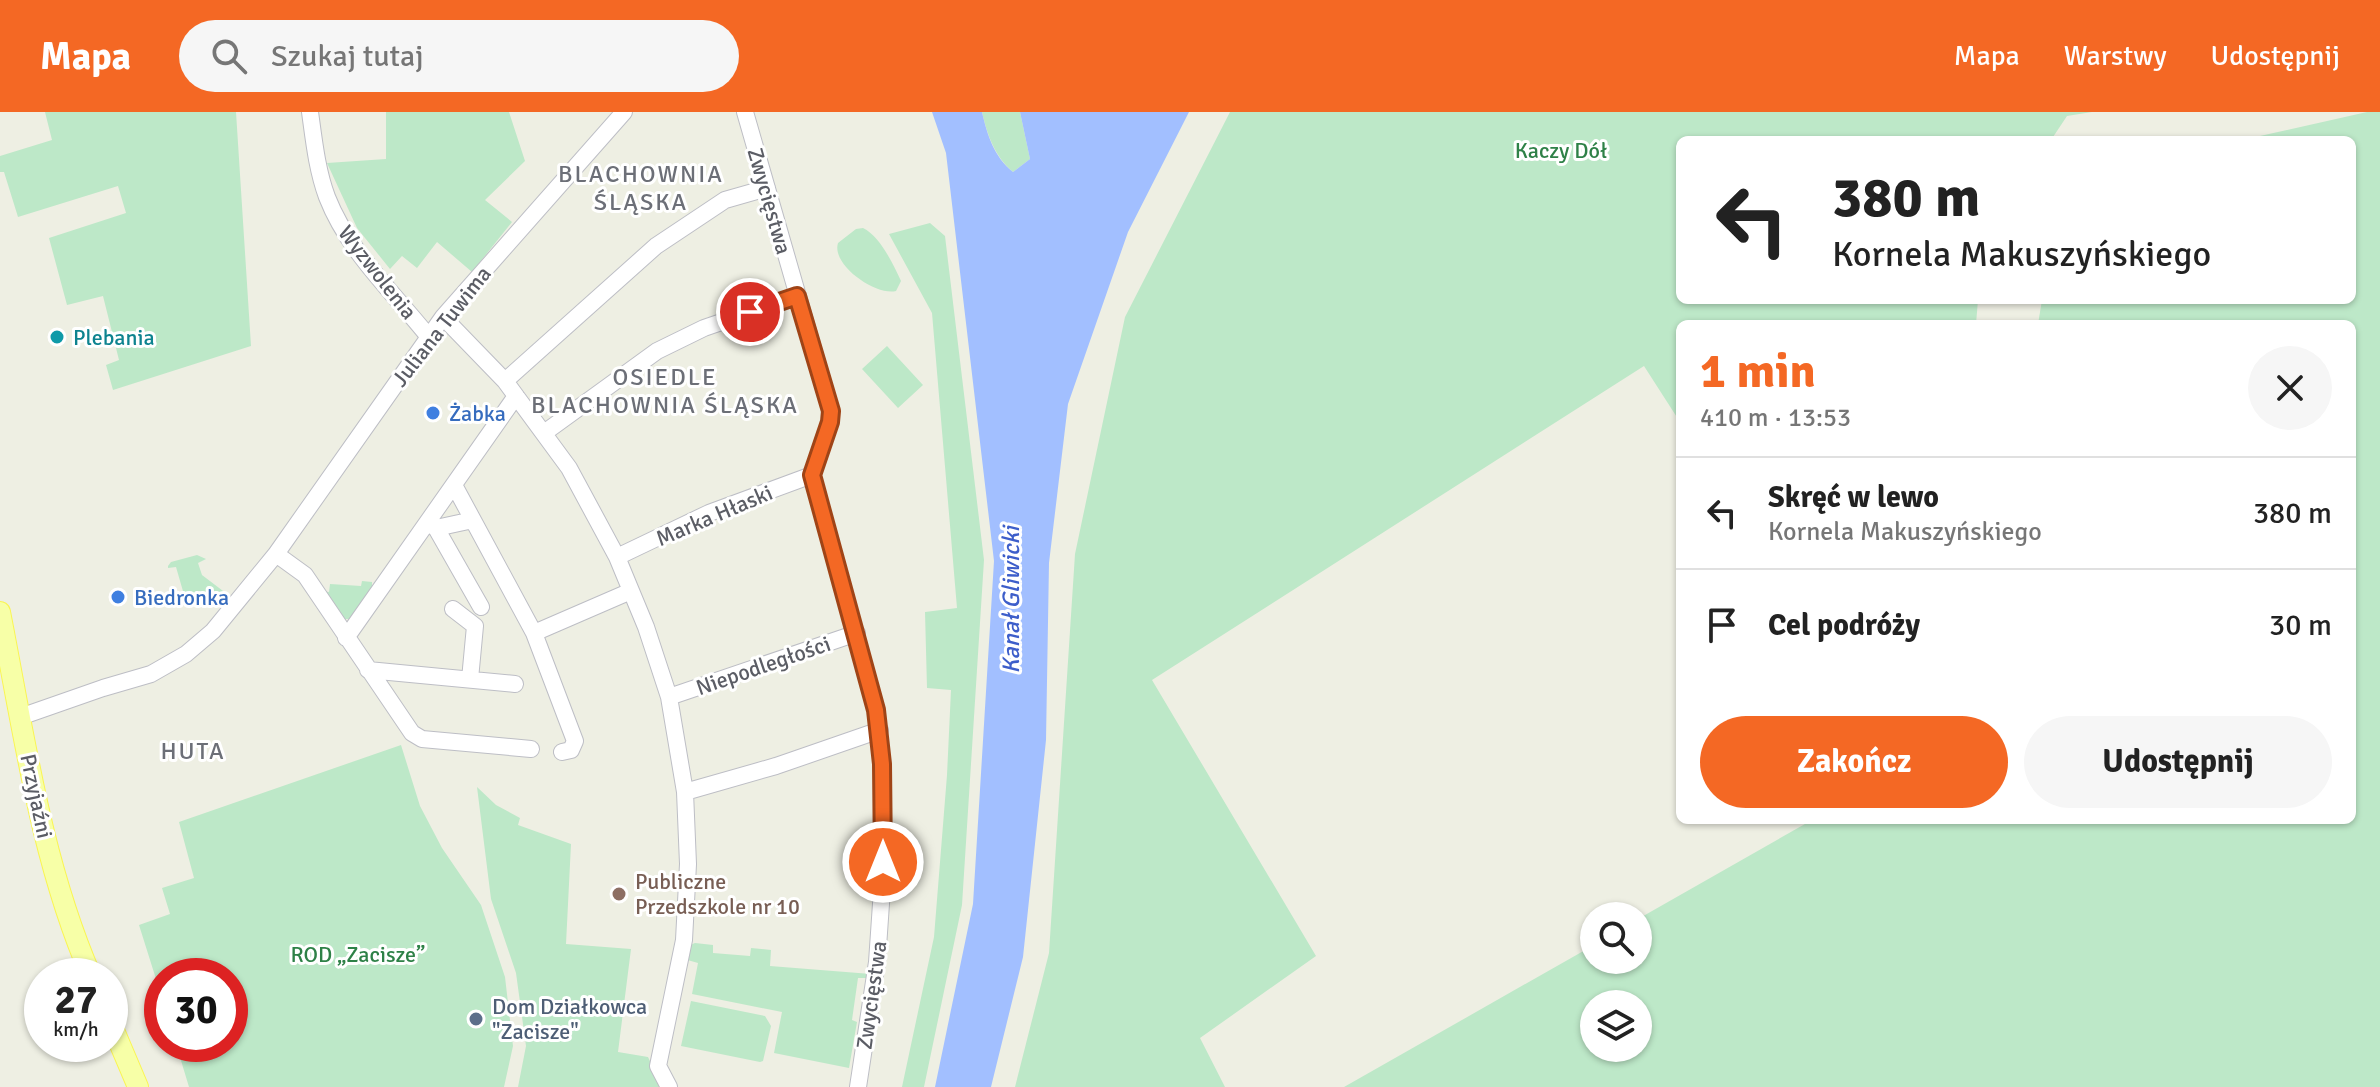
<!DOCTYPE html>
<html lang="pl">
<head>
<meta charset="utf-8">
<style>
	:root { --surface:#fff; --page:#f6f6f6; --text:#222; --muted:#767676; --line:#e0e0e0; --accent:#f46824 }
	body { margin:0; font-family:Signika,sans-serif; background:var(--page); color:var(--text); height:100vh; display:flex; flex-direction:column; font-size:30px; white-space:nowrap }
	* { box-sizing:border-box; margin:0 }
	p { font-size:26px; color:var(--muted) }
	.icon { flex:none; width:44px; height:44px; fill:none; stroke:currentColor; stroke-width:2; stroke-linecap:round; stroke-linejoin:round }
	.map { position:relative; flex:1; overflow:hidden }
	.details { position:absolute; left:1676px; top:208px; width:680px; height:504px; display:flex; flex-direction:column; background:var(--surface); border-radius:12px; box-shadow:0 2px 6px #0004 }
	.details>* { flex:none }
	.guide { position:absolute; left:1676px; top:24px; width:680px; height:168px; border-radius:12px; box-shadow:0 2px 6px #0004; background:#fff; color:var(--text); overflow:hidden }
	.controls { position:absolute; left:1580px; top:790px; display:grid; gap:16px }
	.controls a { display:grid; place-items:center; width:72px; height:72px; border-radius:50%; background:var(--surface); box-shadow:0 2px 6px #0004; font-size:40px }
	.speed { position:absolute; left:24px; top:846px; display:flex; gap:16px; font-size:40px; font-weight:700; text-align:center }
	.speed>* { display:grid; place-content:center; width:104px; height:104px; border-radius:50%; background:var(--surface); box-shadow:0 2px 6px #0004; line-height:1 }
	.speed small { font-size:20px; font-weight:400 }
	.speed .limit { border:12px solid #d22; background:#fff; color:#111 }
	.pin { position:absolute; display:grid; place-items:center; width:68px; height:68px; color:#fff; margin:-34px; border:4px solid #fff; border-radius:50%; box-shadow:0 2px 8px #0007 }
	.me { position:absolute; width:88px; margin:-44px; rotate:0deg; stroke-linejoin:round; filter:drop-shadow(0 0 6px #0008) }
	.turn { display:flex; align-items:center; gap:28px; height:168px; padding:0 24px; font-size:36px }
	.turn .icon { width:104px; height:104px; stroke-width:2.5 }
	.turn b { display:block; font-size:56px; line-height:68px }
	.round { display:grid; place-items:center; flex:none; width:84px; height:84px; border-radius:42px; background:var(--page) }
	.overview { display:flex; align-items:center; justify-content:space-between; height:136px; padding:0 24px }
	h1 { font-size:48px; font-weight:700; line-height:60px; color:var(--accent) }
	.action { display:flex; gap:16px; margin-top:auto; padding:16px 24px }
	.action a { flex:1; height:92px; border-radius:48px; background:var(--accent); color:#fff; font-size:32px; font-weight:700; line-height:92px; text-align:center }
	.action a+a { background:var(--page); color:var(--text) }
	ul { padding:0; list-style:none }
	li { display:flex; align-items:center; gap:24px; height:112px; padding:0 24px; border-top:2px solid var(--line) }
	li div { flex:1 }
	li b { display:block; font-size:30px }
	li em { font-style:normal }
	header { display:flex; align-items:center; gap:48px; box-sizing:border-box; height:112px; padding:0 40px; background:var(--accent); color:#fff }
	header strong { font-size:38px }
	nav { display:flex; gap:44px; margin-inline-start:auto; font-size:28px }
	.search { width:560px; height:72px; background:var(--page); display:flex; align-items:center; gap:20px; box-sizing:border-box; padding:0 28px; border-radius:44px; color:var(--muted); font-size:30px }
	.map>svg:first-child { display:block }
	.green { fill:#bde8c8; fill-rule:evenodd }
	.water { fill:#a2bfff }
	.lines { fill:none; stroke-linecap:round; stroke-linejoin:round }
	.minor-casing { stroke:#bdbec5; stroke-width:18 }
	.major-casing { stroke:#faf551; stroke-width:22 }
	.minor { stroke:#fff; stroke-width:16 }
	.major { stroke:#f7ffa7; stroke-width:20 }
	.route-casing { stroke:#9f4417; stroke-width:20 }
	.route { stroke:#f46824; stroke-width:14 }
	.culture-dot { fill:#0f9aa8; stroke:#fff; stroke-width:3 }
	.shop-dot { fill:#3f7fe0; stroke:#fff; stroke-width:3 }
	.education-dot { fill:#8d6e63; stroke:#fff; stroke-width:3 }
	.service-dot { fill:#5c6f8a; stroke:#fff; stroke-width:3 }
	.labels { text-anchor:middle; stroke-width:6; stroke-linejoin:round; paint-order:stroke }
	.park-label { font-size:22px; fill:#2e8147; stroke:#fff }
	.street-label { font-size:22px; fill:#5b5d65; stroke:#fff }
	.culture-label { font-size:22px; fill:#0d838f; stroke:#fff; text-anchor:start }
	.shop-label { font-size:22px; fill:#366cbe; stroke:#fff; text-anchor:start }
	.education-label { font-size:22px; fill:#785e54; stroke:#fff; text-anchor:start }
	.service-label { font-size:22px; fill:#4e5e75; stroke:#fff; text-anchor:start }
	.neighbourhood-label { font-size:24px; letter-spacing:2px; fill:#6c6f77; stroke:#fff }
	.water-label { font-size:24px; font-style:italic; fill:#3d5eca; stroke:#fff }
</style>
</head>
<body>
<header>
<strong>Mapa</strong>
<div class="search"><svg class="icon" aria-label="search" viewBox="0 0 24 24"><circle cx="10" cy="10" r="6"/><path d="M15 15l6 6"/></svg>Szukaj tutaj</div>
<nav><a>Mapa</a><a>Warstwy</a><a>Udostępnij</a></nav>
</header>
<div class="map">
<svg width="2380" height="975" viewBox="0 0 2380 975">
	<rect width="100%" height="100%" fill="#eeefe3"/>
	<path class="green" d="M45,0h191l15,234 -138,44 -7,-25 13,-5 -16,-64 -36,9 -18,-67 77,-25 -8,-27 -100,31 -14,-45h-4v-16l52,-16z
		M386,0h123l16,49 -40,39 27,22 -40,50 -35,-30 -20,26 -15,-12 -12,13 -33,-41 -30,-65 59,-4z
		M982,0h38l10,47 -17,13c-18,-15 -26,-38 -31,-60z
		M1230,0h862l-25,4 -16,24h-371v160h298l-2,24h-296v98l-36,-56 -492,314 164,276 -116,82 25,49h-210l34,-134 26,-399 50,-237z
		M2367,0h13v975h-1036l250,-142v15h44v-41l174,-99h540v-496h-314l4,-24h310v-160h-110zM1594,892h44v44h-44z
		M930,111l15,13 39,324 -22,345 -38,182h-22l32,-150 13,-162 4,-85 -24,-2 -2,-76 32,-4 -25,-295 -43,-79z
		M863,116c17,8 30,36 38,53l-5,10c-20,5 -65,-26 -58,-48l18,-14z
		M887,234l36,39 -25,23 -36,-39z
		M197,443l9,4 -8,4 4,12 25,19 -40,11 -11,-38 -8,1v-2l3,-4z
		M362,469l10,1v10l-22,27h-8l-22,-28 9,1 1,-8 31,2z
		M401,633l19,61 22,42 39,57 24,72 8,69 -9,41h-315l-13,-43h54v-68h-68v22l-23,-73 31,-11 -8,-26 32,-10 -15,-56z
		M477,675l19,18 24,13 -2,7 53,19 -5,100 65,5 -13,103 30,5 14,30h-144l8,-41 -10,-73 -25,-74z
		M695,831l18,2v8l37,3 1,-8 20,2 -1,16 101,8 -2,4h-11l-6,42 5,2 -8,46 -75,-15 8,-41 -90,-18 6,-31 -14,-4 6,-14z
		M691,889l74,15 6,10 -8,35 -3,1 -79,-16z"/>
	<path class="water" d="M932,0h50c5,22 12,45 31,60l17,-13 -10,-47h169l-61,120 -60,172 -19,159 -3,177 -23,217 -32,130h-56l38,-183 21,-343 -48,-408z"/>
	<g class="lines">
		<g class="minor-casing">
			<path id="minor" d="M310,0c4,29 7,58 17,85 21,54 65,94 101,139
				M745,0l86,299 -1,11 -18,53 64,235 6,54v125l-5,73 -19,125
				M443,205l62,64 64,87 48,89 29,70 23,70 16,95 3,72 -4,76 -26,126 11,21
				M505,269l151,-135 69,-46 42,-12
				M544,321l113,-82 47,-23 93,-32
				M454,373l80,148 41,108 -4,9 -9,2
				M427,411l9,5 45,79
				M436,416l37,-8
				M276,442l29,21 107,158 10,6 109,10
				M617,445l92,-44 103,-38
				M453,497l22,17 -5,53
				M534,521l97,-42
				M346,526l170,-242
				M368,558l147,14
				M669,585l188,-64
				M20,605l83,-29 48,-14 35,-20 27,-23 63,-77 167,-237 181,-205
				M685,680l91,-26 104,-36"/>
		</g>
		<g class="major-casing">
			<path id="major" d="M0,500c24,122 41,249 91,364
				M110,909l28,66"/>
		</g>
		<use href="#minor" class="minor"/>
		<use href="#major" class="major"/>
	</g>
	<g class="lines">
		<g class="route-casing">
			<path id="route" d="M750,200l47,-16 34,115 -1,11 -18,53 64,235 6,54 1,98"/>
		</g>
		<use href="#route" class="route"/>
	</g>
	<circle class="culture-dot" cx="57" cy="225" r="8"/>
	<g class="shop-dot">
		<circle cx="433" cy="301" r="8"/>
		<circle cx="118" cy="485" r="8"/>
	</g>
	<circle class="education-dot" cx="619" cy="782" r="8"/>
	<circle class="service-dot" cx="476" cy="907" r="8"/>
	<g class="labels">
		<g class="park-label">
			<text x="1561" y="46">Kaczy Dół</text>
			<text x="358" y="850">ROD „Zacisze”</text>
		</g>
		<g class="street-label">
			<text transform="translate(770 89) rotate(74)" y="8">Zwycięstwa</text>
			<text transform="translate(378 160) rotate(52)" y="8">Wyzwolenia</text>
			<text transform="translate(441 214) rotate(-52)" y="8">Juliana Tuwima</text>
			<text transform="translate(714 403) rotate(-23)" y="8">Marka Hłaski</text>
			<text transform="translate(763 553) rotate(-19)" y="8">Niepodległości</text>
			<text transform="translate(37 684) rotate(78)" y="8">Przyjaźni</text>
			<text transform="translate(871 883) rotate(-82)" y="8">Zwycięstwa</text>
		</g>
		<g class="culture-label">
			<text x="73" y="233">Plebania</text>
		</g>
		<g class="shop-label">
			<text x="449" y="309">Żabka</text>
			<text x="134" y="493">Biedronka</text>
		</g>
		<g class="education-label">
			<text x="635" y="777">Publiczne<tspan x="635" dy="25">Przedszkole nr 10</tspan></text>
		</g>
		<g class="service-label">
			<text x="492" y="902">Dom Działkowca<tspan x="492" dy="25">"Zacisze"</tspan></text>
		</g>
		<g class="neighbourhood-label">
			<text x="641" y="70">BLACHOWNIA<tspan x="641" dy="28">ŚLĄSKA</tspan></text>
			<text x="665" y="273">OSIEDLE<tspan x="665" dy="28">BLACHOWNIA ŚLĄSKA</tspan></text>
			<text x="193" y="647">HUTA</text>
		</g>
		<g class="water-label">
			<text transform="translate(1011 488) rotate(-90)" y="8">Kanał Gliwicki</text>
		</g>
	</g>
</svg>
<div class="controls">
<a><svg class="icon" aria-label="search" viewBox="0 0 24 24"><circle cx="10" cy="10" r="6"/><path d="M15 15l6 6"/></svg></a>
<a><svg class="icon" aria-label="layers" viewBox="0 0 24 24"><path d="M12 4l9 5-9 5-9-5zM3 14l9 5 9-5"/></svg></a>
</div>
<div class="speed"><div>27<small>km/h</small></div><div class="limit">30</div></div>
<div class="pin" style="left:750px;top:200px;background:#d93025"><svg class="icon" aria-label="arrive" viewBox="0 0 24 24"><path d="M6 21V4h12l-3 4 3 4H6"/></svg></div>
<svg class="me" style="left:883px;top:750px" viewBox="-20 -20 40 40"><circle r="17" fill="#f46824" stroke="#fff" stroke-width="3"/><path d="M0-11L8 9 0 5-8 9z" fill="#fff"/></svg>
<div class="guide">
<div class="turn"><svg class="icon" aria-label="left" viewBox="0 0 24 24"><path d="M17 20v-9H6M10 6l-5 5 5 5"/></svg><div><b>380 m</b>Kornela Makuszyńskiego</div></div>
</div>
<section class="details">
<div class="overview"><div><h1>1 min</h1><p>410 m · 13:53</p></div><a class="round"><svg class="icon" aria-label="close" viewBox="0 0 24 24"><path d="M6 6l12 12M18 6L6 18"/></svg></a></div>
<ul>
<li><svg class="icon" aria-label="left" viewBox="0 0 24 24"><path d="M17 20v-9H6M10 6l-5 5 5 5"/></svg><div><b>Skręć w lewo</b><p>Kornela Makuszyńskiego</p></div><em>380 m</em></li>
<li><svg class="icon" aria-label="arrive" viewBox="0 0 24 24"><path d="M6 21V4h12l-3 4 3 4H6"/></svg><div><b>Cel podróży</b></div><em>30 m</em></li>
</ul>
<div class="action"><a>Zakończ</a><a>Udostępnij</a></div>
</section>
</div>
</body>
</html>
